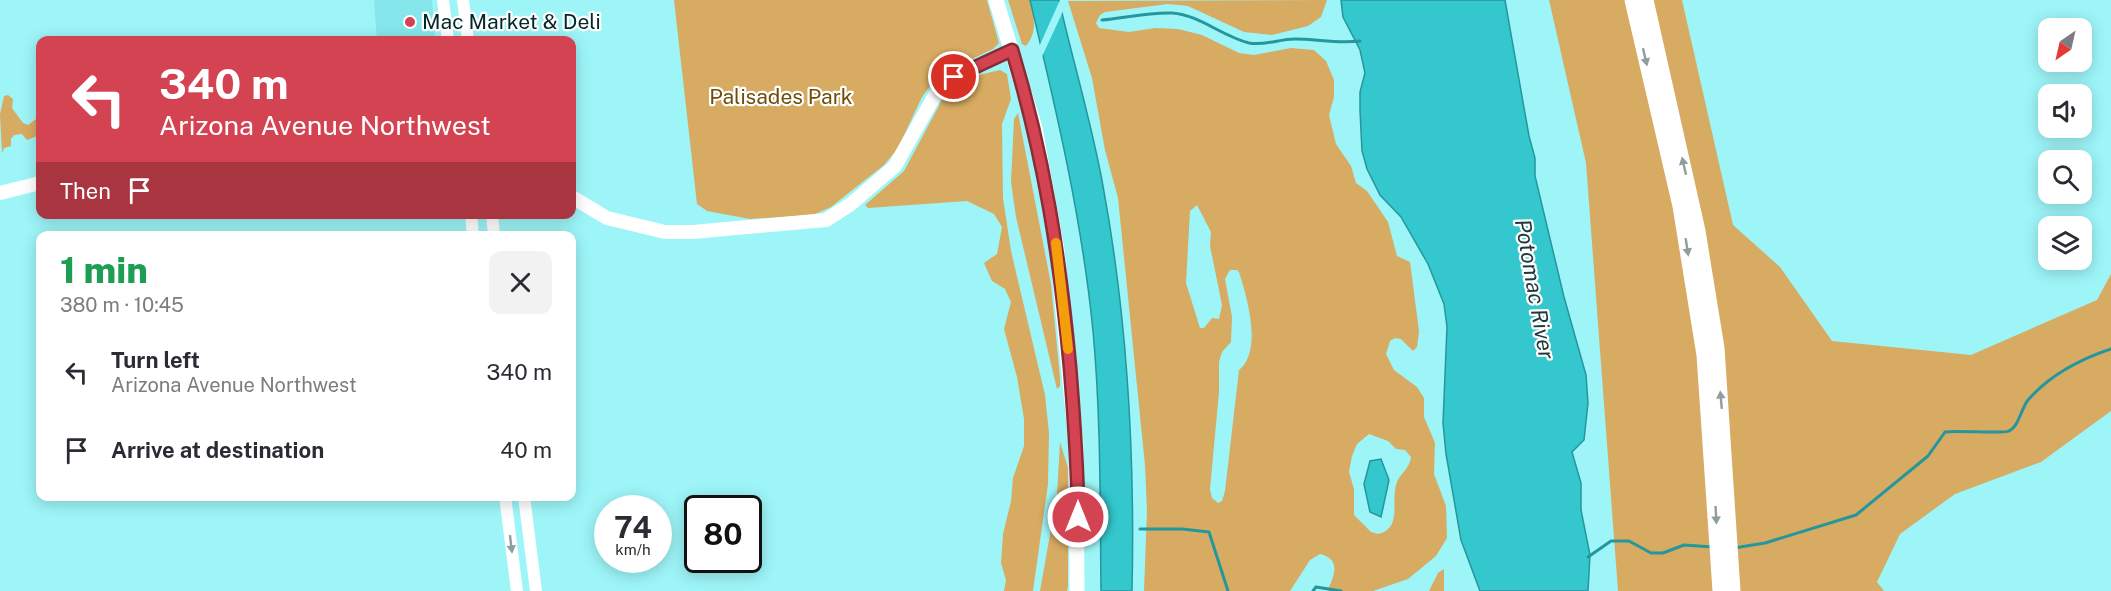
<!DOCTYPE html>
<html lang="en">
<head>
<meta charset="utf-8">
<style>
	:root { --surface:#fff; --page:#f2f2f3; --text:#2b2b33; --muted:#7c7c81 }
	body { margin:0; font-family:"Public Sans",sans-serif; background:var(--page); color:var(--text); height:100vh; display:flex; flex-direction:column; font-size:22px; white-space:nowrap }
	* { box-sizing:border-box; margin:0 }
	p { font-size:20px; color:var(--muted) }
	.icon { flex:none; width:33px; height:33px; fill:none; stroke:currentColor; stroke-width:2; stroke-linecap:round; stroke-linejoin:round }
	.map { position:relative; flex:1; overflow:hidden }
	.side { position:absolute; left:36px; top:231px; width:540px; height:270px; display:flex; flex-direction:column; background:var(--surface); border-radius:12px; box-shadow:0 3px 15px #0003 }
	.side>* { flex:none }
	.top-card { position:absolute; left:36px; top:36px; width:540px; height:183px; border-radius:12px; box-shadow:0 3px 15px #0003; background:#d44352; color:#fff; overflow:hidden }
	.needle { width:39px; rotate:214deg }
	.controls { position:absolute; left:2038px; top:18px; display:grid; gap:12px }
	.controls a { display:grid; place-items:center; width:54px; height:54px; border-radius:12px; background:var(--surface); box-shadow:0 3px 15px #0003; font-size:30px }
	.speed { position:absolute; left:594px; top:495px; display:flex; gap:12px; font-size:30px; font-weight:700; text-align:center }
	.speed>* { display:grid; place-content:center; width:78px; height:78px; border-radius:50%; background:var(--surface); box-shadow:0 3px 15px #0003; line-height:1 }
	.speed small { font-size:15px; font-weight:400 }
	.speed .limit { border:3px solid #111; border-radius:9px; background:#fff; color:#111 }
	.pin { position:absolute; display:grid; place-items:center; width:51px; height:51px; color:#fff; margin:-26px; border:3px solid #fff; border-radius:50%; box-shadow:0 2px 6px #0007 }
	.me { position:absolute; width:66px; margin:-33px; rotate:0deg; stroke-linejoin:round; filter:drop-shadow(0 0 4px #0008) }
	.turn { display:flex; align-items:center; gap:21px; height:126px; padding:0 24px; font-size:27px }
	.turn .icon { width:78px; height:78px; stroke-width:2.5 }
	.turn b { display:block; font-size:42px; line-height:51px }
	.then { display:flex; align-items:center; height:57px; padding:0 24px; background:#0003; gap:12px; font-size:22px }
	.round { display:grid; place-items:center; flex:none; width:63px; height:63px; border-radius:12px; background:var(--page) }
	.summary { display:flex; align-items:center; justify-content:space-between; height:102px; padding:0 24px }
	h1 { font-size:36px; font-weight:800; line-height:45px; color:#1e9e55 }
	ul { padding:0; list-style:none }
	li { display:flex; align-items:center; gap:18px; height:78px; padding:0 24px }
	li div { flex:1 }
	li b { display:block; font-size:22px }
	li em { font-style:normal }
	.map>svg:first-child { display:block }
	.built { fill:#85e7ec }
	.green { fill:#d7ab62; fill-rule:evenodd }
	.water { fill:#34c7cd; stroke:#25979c; stroke-width:1.5 }
	.pier { fill:#9df5f8 }
	.lines { fill:none; stroke-linecap:round; stroke-linejoin:round }
	.stream { stroke:#25979c; stroke-width:3 }
	.secondary { stroke:#fff; stroke-width:12 }
	.primary { stroke:#fff; stroke-width:14 }
	.highway { stroke:#fff; stroke-width:15 }
	.oneway { fill:#8d9e9f }
	.route-casing { stroke:#8a2c35; stroke-width:15 }
	.route { stroke:#d44352; stroke-width:10 }
	.slow { stroke:#f59e0b; stroke-width:10 }
	.poi-dot { fill:#d44352; stroke:#fff; stroke-width:2 }
	.labels { text-anchor:middle; stroke-width:4.5; stroke-linejoin:round; paint-order:stroke }
	.poi-label { font-size:21px; fill:#01282a; stroke:#fff; text-anchor:start }
	.park-label { font-size:21px; fill:#6e4d08; stroke:#fff }
	.water-label { font-size:22px; font-style:italic; fill:#203839; stroke:#fff }
</style>
</head>
<body>
<div class="map">
<svg width="2111" height="591" viewBox="0 0 2111 591">
	<rect width="100%" height="100%" fill="#9df5f8"/>
	<path class="built" d="M374,0h58l3,40h-58z"/>
	<path class="green" d="M674,0h313l12,43 -6,6 -55,26 -16,22 -24,51 -14,17 -53,42 -18,8 -63,4 -43,-8 -10,-7z
		M1008,0h22c4,17 8,31 -4,46l-4,-2z
		M1327,0l-6,17 -13,9 -36,9 -28,-3 -56,-26 -20,-2 -63,8 -5,3 -4,8 3,5 30,4 26,-4 23,1 24,6 37,18 15,2 37,-7 23,2 12,11 8,19v17l-5,18 7,29 15,22 5,17 11,8 21,31 9,34 13,6 9,69 -2,16 -4,4 -12,-12 -6,-1 -5,3 -4,13 8,16 23,17 7,11v19l11,26 -1,31 12,32 1,32 -11,18 -28,23 -35,12h-46c7,-14 15,-32 -7,-37l-10,6 -20,31h-146l3,-80 -2,-46 -27,-267 -13,-48 -13,-72 -24,-77zM1197,205l14,27 -1,14 12,59 -3,14 -7,-1 -8,10h-4l-14,-45 4,-72zM1230,270h7l2,2c8,25 24,79 0,98l-14,121 -3,10 -4,2 -6,-5 -2,-9 9,-97v-30l3,-10 9,-10 1,-25 -7,-38zM1369,434l19,7 8,8 9,1 6,7c-1,12 -13,18 -15,28 -5,18 6,44 -18,49l-7,-2 -17,-17v-26l-5,-17 3,-16 5,-12z
		M1549,0h133l51,225 47,42 52,74 139,14 126,-55 14,-26v137l-70,51 -86,32 -55,40 -23,48 7,9h-266l-32,-428z
		M1000,70l7,4 4,25 -9,25 1,74 8,53 34,144 4,38 -1,51 -15,107h-29l2,-11 -5,-17 2,-29 8,-33 2,-23 11,-32v-27l-7,-42 -13,-48 7,-27 -6,-13 -13,-8 -8,-18 13,-9 5,-27 -8,-13 -27,-13 -99,7 -3,-3 39,-34 38,-71 10,-13 23,-11z
		M8,95l5,4 -1,9 11,15 5,2 8,-6 4,1v15l-13,5 -5,-6 -8,1 -3,4v7l-7,2 -2,5 -2,-39 4,-18z
		M1018,113l33,171 9,94v8l-3,3 -41,-172 -5,-35 3,-63z
		M1060,442l8,26v118l-1,5h-27l17,-96z
		M1444,569v22h-15l9,-18z"/>
	<path class="water" d="M1030,0h29c14,62 33,124 44,186 25,135 32,269 29,405h-31c-1,-86 0,-174 -8,-260 -11,-112 -37,-222 -63,-331z
		M1341,0h164l24,136 6,22v18l29,121 22,78 2,28 -4,37 -12,12 9,31v27l9,45 -2,36h-108l-19,-51 -15,-86 -3,-31 4,-96 -3,-23 -16,-40 -27,-47 -21,-22 -13,-26 -5,-18 -2,-40v-19l5,-19 -5,-23 -17,-33z
		M1381,459l8,21 -8,37 -11,-5 -6,-28 6,-23z"/>
	<path class="pier" d="M1060,0l4,9 -24,52 -2,-12z"/>
	<g class="lines">
		<path class="stream" d="M1102,20c22,-2 48,-8 70,-7 28,2 49,23 77,30 15,3 30,-4 46,-4 22,0 43,5 65,2
			M1140,529h42l27,3 19,59
			M1734,548l31,-5 91,-28 72,-59 17,-24c11,-2 59,2 64,-1 10,-5 12,-22 19,-31 21,-24 53,-41 83,-51
			M1588,557l23,-16h18l22,12h12l21,-8 29,2
			M1313,591l3,-4 25,4"/>
		<path class="secondary" d="M443,0l5,40
			M463,0l5,40
			M471,214l2,22
			M492,214l2,22
			M505,496l12,95
			M524,496l12,95"/>
		<path class="primary" d="M0,193l40,-10
			M572,197l35,21 58,14h28l133,-12 25,-16 44,-38 44,-78 15,-11 58,-27"/>
		<path class="highway" d="M996,0l39,128 22,122 19,194 1,147
			M1632,0l48,206 24,149 16,236
			M1646,0l52,231 19,117 16,243"/>
	</g>
	<defs><path id="oneway-solid" d="M-6-.8H1V-3.2L6.5 0L1 3.2V.8H-6Z" transform="scale(1.5)"/></defs>
	<g class="oneway">
		<use href="#oneway-solid" transform="translate(1645 57) rotate(77)"/>
		<use href="#oneway-solid" transform="translate(1684 166) rotate(-103)"/>
		<use href="#oneway-solid" transform="translate(1687 247) rotate(81)"/>
		<use href="#oneway-solid" transform="translate(1721 400) rotate(-95)"/>
		<use href="#oneway-solid" transform="translate(1716 515) rotate(87)"/>
		<use href="#oneway-solid" transform="translate(511 544) rotate(83)"/>
	</g>
	<g class="lines">
		<g class="route-casing">
			<path id="route" d="M954,77l58,-27c32,106 48,208 58,317 4,50 8,100 8,150"/>
		</g>
		<use href="#route" class="route"/>
		<path class="slow" d="M1056,243l12,106"/>
	</g>
	<circle class="poi-dot" cx="410" cy="22" r="6"/>
	<g class="labels">
		<g class="poi-label">
			<text x="422" y="29">Mac Market &amp; Deli</text>
		</g>
		<g class="park-label">
			<text x="781" y="104">Palisades Park</text>
		</g>
		<g class="water-label">
			<text transform="translate(1535 289) rotate(80)" y="8">Potomac River</text>
		</g>
	</g>
</svg>
<div class="controls">
<a><svg class="needle" viewBox="-14 -14 28 28"><path d="M0-13l5 13h-10z" fill="#e53935"/><path d="M0 13l5-13h-10z" fill="#7c7c81"/></svg></a>
<a><svg class="icon" aria-label="sound" viewBox="0 0 24 24"><path d="M4 9h4l5-4v14l-5-4H4zM17 9q2 3 0 6"/></svg></a>
<a><svg class="icon" aria-label="search" viewBox="0 0 24 24"><circle cx="10" cy="10" r="6"/><path d="M15 15l6 6"/></svg></a>
<a><svg class="icon" aria-label="layers" viewBox="0 0 24 24"><path d="M12 4l9 5-9 5-9-5zM3 14l9 5 9-5"/></svg></a>
</div>
<div class="speed"><div>74<small>km/h</small></div><div class="limit">80</div></div>
<div class="pin" style="left:954px;top:77px;background:#d93025"><svg class="icon" aria-label="arrive" viewBox="0 0 24 24"><path d="M6 21V4h12l-3 4 3 4H6"/></svg></div>
<svg class="me" style="left:1078px;top:517px" viewBox="-20 -20 40 40"><circle r="17" fill="#d44352" stroke="#fff" stroke-width="3"/><path d="M0-11L8 9 0 5-8 9z" fill="#fff"/></svg>
<div class="top-card">
<div class="turn"><svg class="icon" aria-label="left" viewBox="0 0 24 24"><path d="M17 20v-9H6M10 6l-5 5 5 5"/></svg><div><b>340 m</b>Arizona Avenue Northwest</div></div>
<div class="then">Then<svg class="icon" aria-label="arrive" viewBox="0 0 24 24"><path d="M6 21V4h12l-3 4 3 4H6"/></svg></div>
</div>
<section class="side">
<div class="summary"><div><h1>1 min</h1><p>380 m · 10:45</p></div><a class="round"><svg class="icon" aria-label="close" viewBox="0 0 24 24"><path d="M6 6l12 12M18 6L6 18"/></svg></a></div>
<ul>
<li><svg class="icon" aria-label="left" viewBox="0 0 24 24"><path d="M17 20v-9H6M10 6l-5 5 5 5"/></svg><div><b>Turn left</b><p>Arizona Avenue Northwest</p></div><em>340 m</em></li>
<li><svg class="icon" aria-label="arrive" viewBox="0 0 24 24"><path d="M6 21V4h12l-3 4 3 4H6"/></svg><div><b>Arrive at destination</b></div><em>40 m</em></li>
</ul>
</section>
</div>
</body>
</html>
